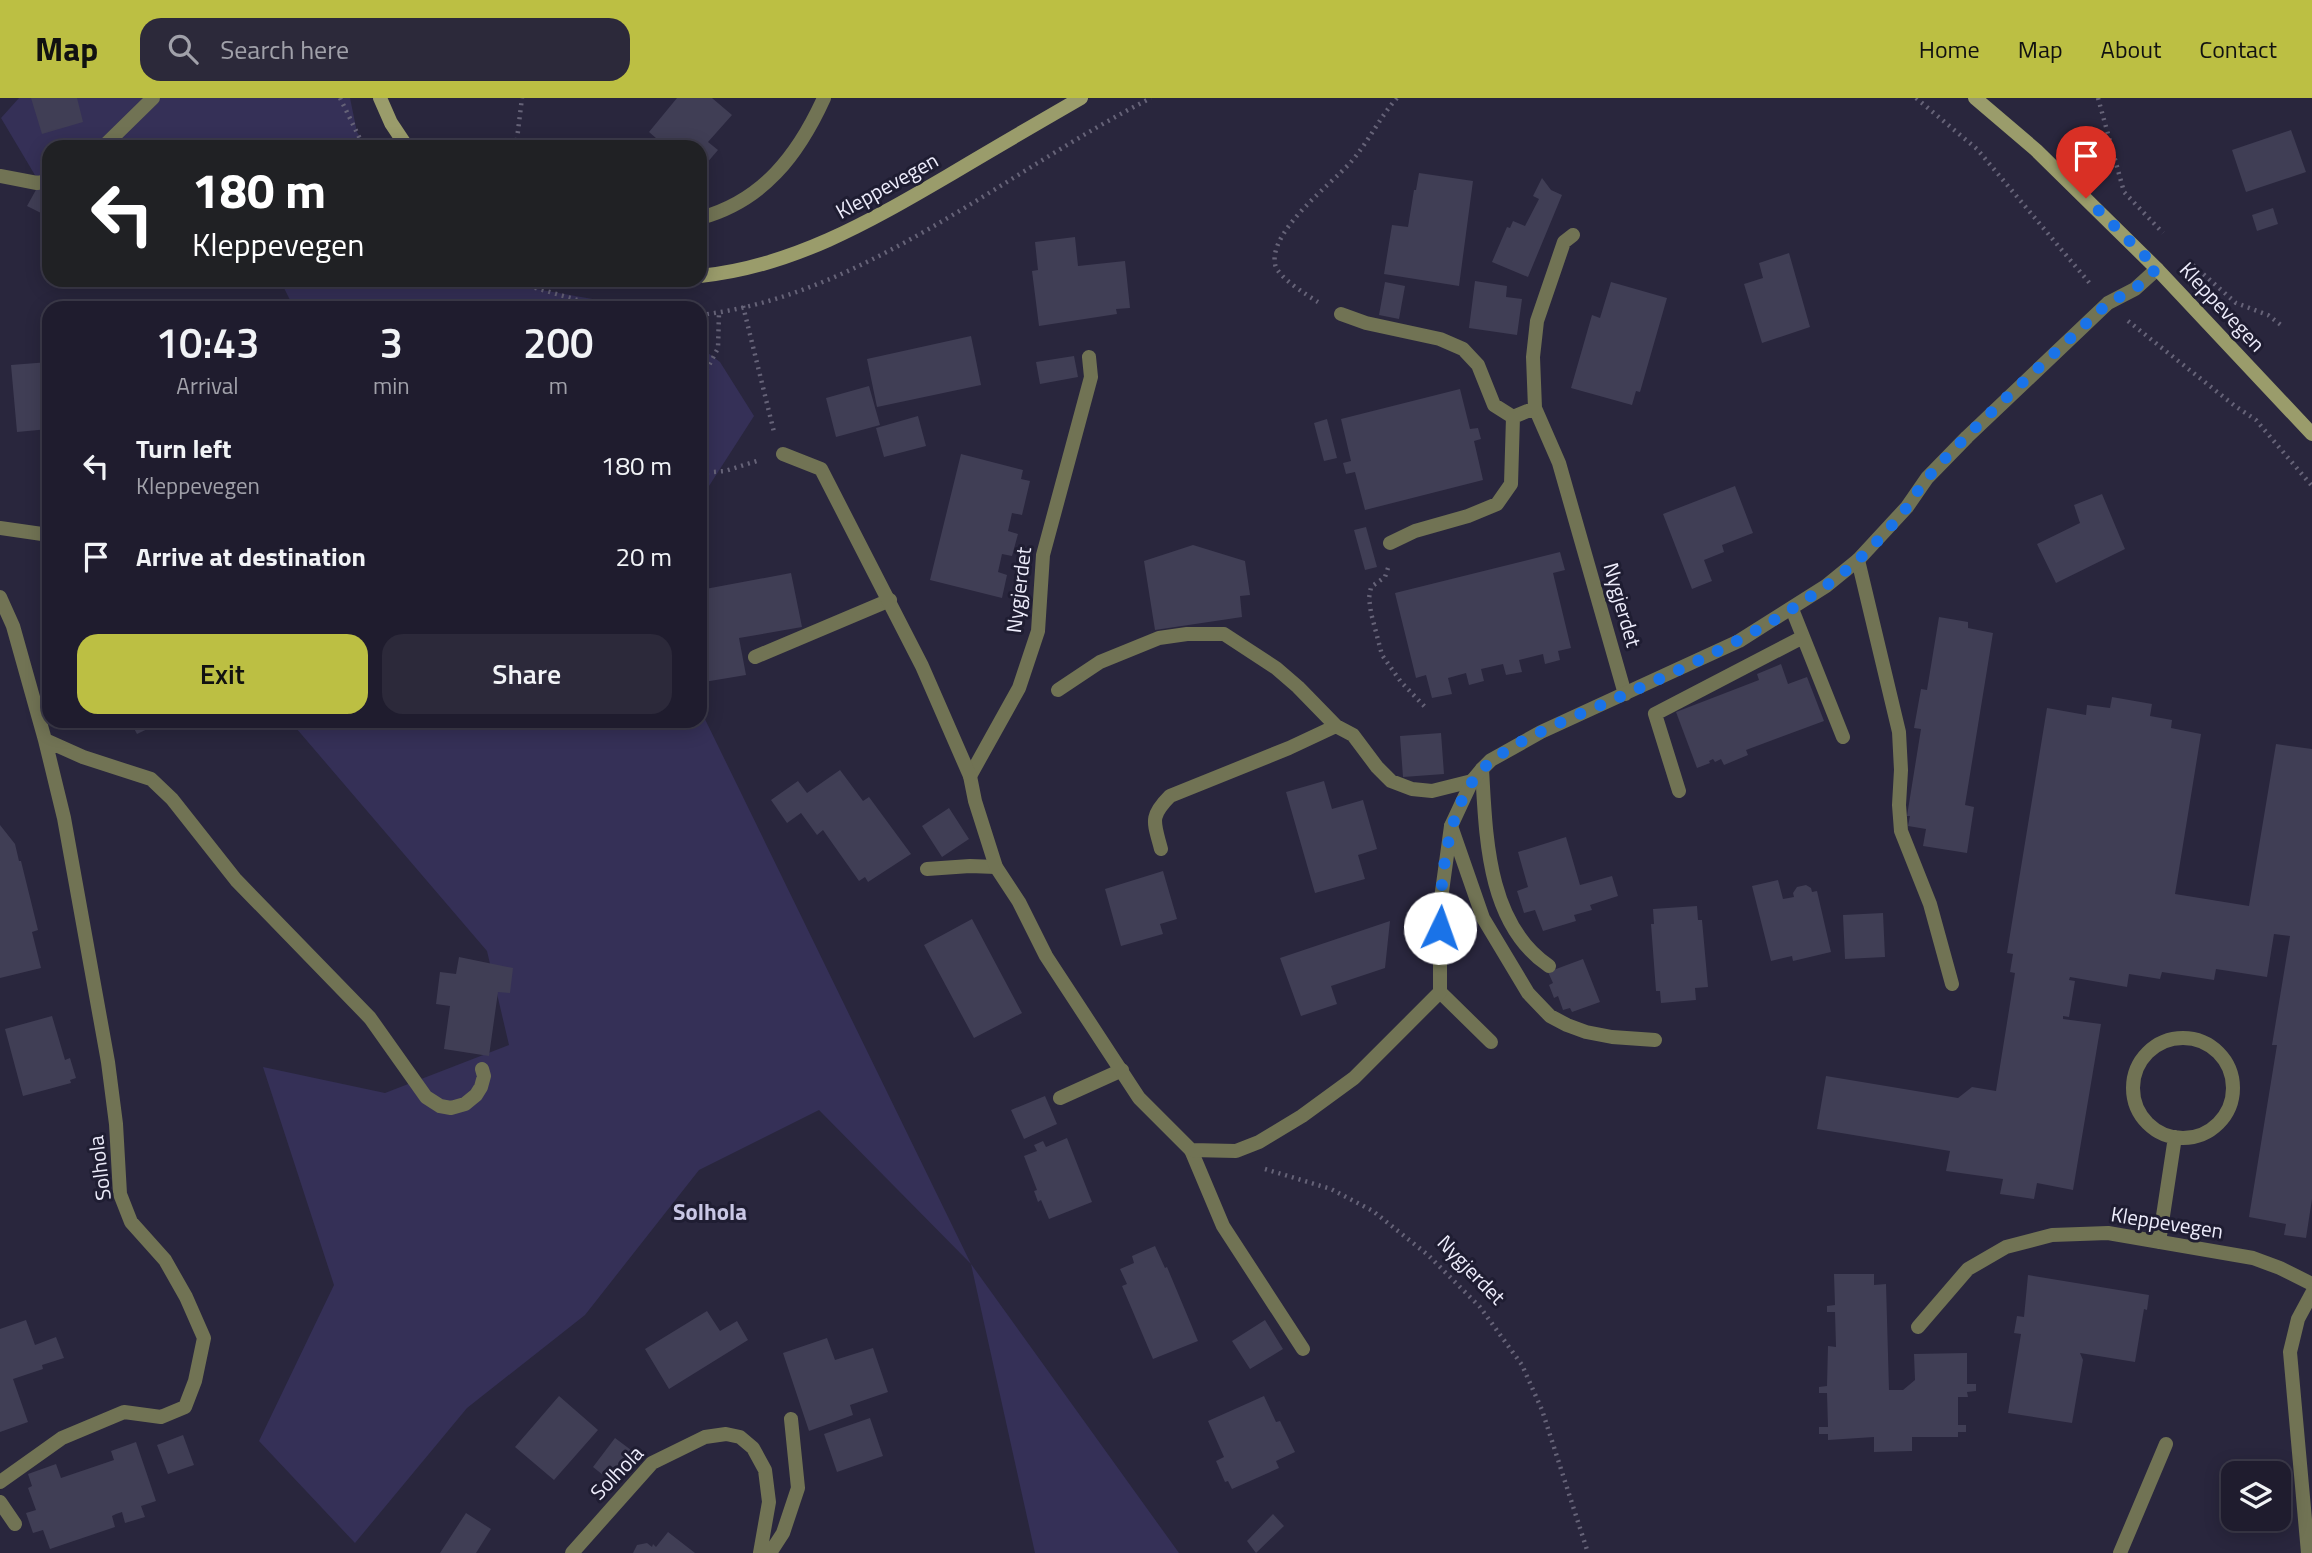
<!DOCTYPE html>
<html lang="en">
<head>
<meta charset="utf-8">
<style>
	:root { --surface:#1f1c2e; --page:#2c293a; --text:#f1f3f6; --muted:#a1a1aa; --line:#3c3a4a; --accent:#bcbf43 }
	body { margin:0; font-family:"Titillium Web",sans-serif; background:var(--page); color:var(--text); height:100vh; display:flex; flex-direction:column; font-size:26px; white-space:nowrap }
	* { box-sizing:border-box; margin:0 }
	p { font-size:23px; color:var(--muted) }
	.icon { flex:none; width:38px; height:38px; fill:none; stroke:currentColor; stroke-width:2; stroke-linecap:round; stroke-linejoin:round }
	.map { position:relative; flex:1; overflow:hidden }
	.sheet { position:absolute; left:42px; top:203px; width:665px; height:427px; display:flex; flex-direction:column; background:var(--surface); border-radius:21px; box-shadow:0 4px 18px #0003,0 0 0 2px var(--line) }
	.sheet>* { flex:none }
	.top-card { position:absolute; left:42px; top:42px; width:665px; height:147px; border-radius:21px; box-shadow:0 4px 18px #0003,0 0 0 2px var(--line); background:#202124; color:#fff; overflow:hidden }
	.buttons { position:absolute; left:2221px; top:1363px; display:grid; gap:14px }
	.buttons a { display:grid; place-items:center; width:70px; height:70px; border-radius:14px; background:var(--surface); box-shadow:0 4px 18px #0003,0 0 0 2px var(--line); font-size:35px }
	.pin { position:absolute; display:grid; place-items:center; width:60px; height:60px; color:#fff; margin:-72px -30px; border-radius:50% 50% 50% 0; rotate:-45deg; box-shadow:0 0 7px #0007 }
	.pin .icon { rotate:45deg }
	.me { position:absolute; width:77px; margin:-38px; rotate:3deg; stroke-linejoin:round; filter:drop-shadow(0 0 5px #0008) }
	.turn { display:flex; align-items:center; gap:24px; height:147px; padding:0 35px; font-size:32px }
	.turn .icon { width:91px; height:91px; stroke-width:2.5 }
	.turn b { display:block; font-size:49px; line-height:60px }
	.eta { display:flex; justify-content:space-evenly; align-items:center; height:119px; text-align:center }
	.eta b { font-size:42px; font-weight:600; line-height:49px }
	.action { display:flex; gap:14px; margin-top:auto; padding:14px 35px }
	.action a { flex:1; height:80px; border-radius:21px; background:var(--accent); color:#111; font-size:28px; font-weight:600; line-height:80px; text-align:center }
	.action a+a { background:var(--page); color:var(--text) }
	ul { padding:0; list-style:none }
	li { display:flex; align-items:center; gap:21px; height:91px; padding:0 35px }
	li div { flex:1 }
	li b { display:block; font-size:26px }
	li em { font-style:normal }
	header { display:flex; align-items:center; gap:42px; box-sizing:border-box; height:98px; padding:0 35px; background:var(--accent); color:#111 }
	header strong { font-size:33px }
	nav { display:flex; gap:38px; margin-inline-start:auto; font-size:24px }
	.search { width:490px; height:63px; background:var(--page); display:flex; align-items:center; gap:18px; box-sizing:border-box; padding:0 24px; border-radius:21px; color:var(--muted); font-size:26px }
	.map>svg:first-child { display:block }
	.green { fill:#353057 }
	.building { fill:#403e55 }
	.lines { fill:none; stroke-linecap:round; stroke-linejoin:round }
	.path { stroke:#666378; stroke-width:4.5; stroke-dasharray:2 5; stroke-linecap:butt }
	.service { stroke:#717354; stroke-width:14 }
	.minor { stroke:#717354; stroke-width:14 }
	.secondary { stroke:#9a9c6b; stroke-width:14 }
	.route { stroke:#1a73e8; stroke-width:12; stroke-dasharray:0 21.6 }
	.labels { text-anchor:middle; stroke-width:6; stroke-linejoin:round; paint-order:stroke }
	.street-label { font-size:21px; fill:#edecfb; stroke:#1f1d32 }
	.neighbourhood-label { font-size:23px; font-weight:bold; fill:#c9c7e5; stroke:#1f1d32 }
</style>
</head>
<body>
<header>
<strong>Map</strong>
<div class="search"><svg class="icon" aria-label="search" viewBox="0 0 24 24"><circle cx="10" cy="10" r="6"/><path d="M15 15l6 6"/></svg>Search here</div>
<nav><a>Home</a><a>Map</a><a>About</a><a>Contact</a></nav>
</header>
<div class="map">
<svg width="2312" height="1455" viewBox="0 0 2312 1455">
	<rect width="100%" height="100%" fill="#29263d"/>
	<path class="green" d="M19,0h331l7,34 9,15h-317l-1,50 -47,-79z
		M280,182h238l18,9 107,19h-349z
		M700,249l20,15 34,54 -54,84z
		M700,611l271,555 208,289h-144l-64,-289 -152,-154 -120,60 -114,145 -118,93 -112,135 -96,-102 75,-156 -71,-218 122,26 124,-48 -22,-94 -197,-230h410z"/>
	<path class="building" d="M31,0h46l6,24 -41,12z
		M677,0h35l20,17 -24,27 10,8 -18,21v-24h-38l2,-2 -15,-13z
		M2291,32l15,42 -60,20 -14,-42z
		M1419,75l54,8 -14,105 -75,-12 8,-49 16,2 6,-37h2z
		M1542,80l9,12 11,5 -34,82 -36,-15 15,-35 3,1 3,-7 12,5 14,-27 -6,-3z
		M37,90l12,6v23l-22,-11z
		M2273,110l5,16 -21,7 -5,-16z
		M1075,139l3,29 47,-5 5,47 -14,1 1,5 -78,12 -7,-55 6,-1 -3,-28z
		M1789,155l21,74 -48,16 -18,-59 19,-6 -4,-15z
		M163,182h34v1l-32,8z
		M1475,183l32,5 -1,11 16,2 -5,36 -48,-7z
		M1385,184l20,4 -6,33 -20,-4z
		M1611,184l56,16 -27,94 -4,-1 -4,14 -61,-17 21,-73 8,3z
		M971,238l10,49 -104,22 -10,-48z
		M1074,258l4,21 -38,7 -4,-22z
		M49,264v67l-32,3 -6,-67z
		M869,288l11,39 -44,12 -10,-39z
		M1460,291l10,40 8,-1 3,11 -7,2 9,39 -118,30 -10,-38 -9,2 -3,-11 8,-2 -10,-42z
		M918,318l8,30 -42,11 -8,-29z
		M1327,321l10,39 -13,3 -10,-38z
		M961,356l62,16 -2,9 9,2 -8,34 -10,-2 -4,18 10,3 -6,22 -10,-2 -4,18 9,3 -5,23 -72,-18z
		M1735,388l18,47 -31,12 2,7 -20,8 8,21 -20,8 -29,-75z
		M2102,396l23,55 -69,34 -19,-39 43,-21 -6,-18z
		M1366,429l11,40 -12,3 -11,-40z
		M1193,447l52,16 5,34 -10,1 2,21 -87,13 -11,-69z
		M1560,454l5,18 -12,3 18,75 -13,3 2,9 -15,4 -2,-10 -24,6 3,12 -16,3 -3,-11 -22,5 3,12 -15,4 -3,-12 -18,5 4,16 -20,4 -6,-23 -10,3 -21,-85z
		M791,475l11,54 -63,11 7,37 -42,7 -4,-23v-69z
		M1939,519l29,5v6l25,5 -28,172 9,2 -7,46 -44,-7 3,-17 -18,-3 2,-10h-3l14,-87 -7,-1 7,-39 6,1z
		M1781,566l7,20 19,-7 17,44 -78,29 2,5 -24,10 -3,-6 -6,3 -2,-3 -4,2 1,2 -13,5 -21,-56 83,-32 -2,-6z
		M2112,599l40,7 -2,12 22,4 -1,8 30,6 -26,160 74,12 27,-162 36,5v450l-6,39 -22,-3 2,-11 -37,-7 28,-172h-5l18,-109 -16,-2 -7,43 -51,-8 -2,11 -52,-8 -2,7 -31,-5 -2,13 -57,-10 -1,3 6,1 -6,36 -6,-1v3l38,5 -28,166 -36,-7 -3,16 -34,-5 3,-15 -57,-8 4,-20 -133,-22 9,-53 132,22 14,-11 24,4 19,-118 -5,-1 3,-18 -6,-1 40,-245 39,7 1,-10 23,3z
		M130,623h34l-27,13z
		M1441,635l3,41 -41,3 -3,-41z
		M840,672l23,31 6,-4 42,57 -43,28 -3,-5 -6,4 -36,-51 -6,5 -16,-22 -14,10 -16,-23 27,-19 9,12z
		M1324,683l8,28 31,-9 14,49 -19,6 7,24 -50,14 -29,-101z
		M949,710l20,31 -27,18 -20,-31z
		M0,727l15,19 4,17h2l17,69 -6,2 9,36 -41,10z
		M1566,739l14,48 32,-9 6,20 -28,9 2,5 -18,5 2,6 -33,10 -8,-21 -11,3 -7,-22 11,-4 -10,-35z
		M1163,773l14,48 -17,5 3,10 -42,12 -16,-57z
		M1778,782l5,19 11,-2 -1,-4 4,-6 9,-2 5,3 1,4 5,-1 14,61 -38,9 -1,-5 -21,5 -19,-75z
		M1697,808l1,14h4l6,67 -13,1 1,12 -35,3 -1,-12h-4l-5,-67h3l-1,-15z
		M1883,815l2,44 -40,2 -2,-44z
		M972,821l50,94 -48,25 -50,-93z
		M1390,823l-5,47 -54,18 6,18 -36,12 -21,-58z
		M459,859l54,11 -3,25 -12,-1 -9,64 -45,-7 6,-43 -14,-2 4,-32 16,2z
		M1583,861l17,43 -28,10 -2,-4 -7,2 -5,-14 -4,2 -5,-13 4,-2 -5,-11z
		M52,918l13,44 5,-2 6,20 -6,2 1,3 -48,13 -18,-67z
		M1045,998l12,28 -33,15 -13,-29z
		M1067,1040l25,64 -43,17 -8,-19 -3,2 -4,-11 3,-1 -13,-34 13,-5 -3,-6 9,-4 3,6z
		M1155,1148l10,22 2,-1 31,74 -45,18 -31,-73 5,-2 -7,-15 14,-6 -2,-7z
		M1834,1176h40v11l12,-1 3,106h14l12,-10 -1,-26 53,-1v31h9v7l-9,1 1,5h-10v28h8v7h-8v5h-46v14l-38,1v-15l-46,3v-6h-9v-7h9l-1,-34h-8v-6l8,-1 1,-40 8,1 -1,-35h-8v-6l8,-1z
		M2028,1177l121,20 -2,15 -3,-1 -9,53 -55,-9 3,7 -11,63 -64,-10 13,-79 -7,-1 3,-17 7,1z
		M707,1213l13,20 17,-10 11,19 -79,49 -24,-40z
		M26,1222l9,25 21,-8 8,21 -22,7 1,4 -30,10 15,43 -28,10v-103z
		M1265,1222l18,29 -33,20 -18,-28z
		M827,1240l8,22 38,-12 15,44 -38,13 3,10 -44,16 -26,-78z
		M559,1298l39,34 -44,50 -39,-33z
		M1264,1298l12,26 4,-1 15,31 -19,9 3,7 -47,21 -4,-8 -3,1 -9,-21 8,-4 -16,-36z
		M870,1320l13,38 -46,16 -13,-38z
		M183,1337l11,30 -26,9 -11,-29z
		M615,1340l16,12 -23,29 -15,-12z
		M136,1344l20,59 -15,5 4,11 -20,6 -3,-11 -6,2 -4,2 3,11 -65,22 -7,-19 -10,3 -7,-20 10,-3 -8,-22 4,-2 -4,-12 28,-10 5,14 53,-18 -3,-9z
		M466,1415l25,16 -15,24h-36z
		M1273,1416l11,12 -28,27 -9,-12z
		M668,1434l27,21h-62l4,-8 10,-2 5,4 1,-3 3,3z"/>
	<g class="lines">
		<path class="path" d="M340,0l24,49
			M1916,0l61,51 115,137
			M2098,0l26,94 39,41
			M516,49l6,-49
			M2193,167l43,38 32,12 13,10
			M508,182l97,28
			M1318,204c-11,-7 -41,-25 -43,-38 -6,-33 55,-79 75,-101 18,-20 29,-45 47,-65
			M743,208l31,126
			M700,217c164,-19 306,-144 451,-217
			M2128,223l107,85 21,14 56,66
			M700,285l18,-35 1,-35
			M700,375l25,-2 35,-11
			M1388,470l-3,9 -14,10 -2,11 2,15 11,42 19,27 26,27
			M1265,1071l66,20 42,22 55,44 52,52 42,58 20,45 46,143"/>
		<path class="service" d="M103,49l50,-49
			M0,78l37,7 12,-2
			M700,120c63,-17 98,-63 124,-120
			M1573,137l-9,7 -27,79 -4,36 2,51 24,55 66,231
			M1341,216l25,9 74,16 23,10 15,16 16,40 19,12 22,-9
			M0,430l49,7
			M1390,445l25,-12 53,-15 29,-12 14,-20 2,-67
			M1858,462l41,172 2,38 -2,35 2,26 29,73 22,80
			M0,499l13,29 32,114 19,78 44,244 8,62 4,70 11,28 34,38 21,37 18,41 -9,43 -10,26 -24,10 -37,-5 -62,26 -62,44
			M1792,511l51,128
			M755,559l135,-57
			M1058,592l42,-28 59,-24 28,-4h37l52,34 22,19 38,39 17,9 24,32 14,14 21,8 20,2 40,-10
			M45,642l38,17 68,22 21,20 64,81 134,138 56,79 14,9 11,2 14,-4 11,-9 5,-8 3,-11 -2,-7
			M1482,671c4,68 5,155 67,197
			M970,678l49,-88 19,-57 5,-76 48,-178 -2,-20
			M1679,693l-24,-77 148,-77
			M1451,728l32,92 45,75 22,23 17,9 19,7 26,5 43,3
			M1161,751c-7,-27 -12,-32 9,-53l119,-48 47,-22
			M927,771l43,-3 26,1
			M1440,894l51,50
			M2133 990a50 50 0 1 1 100 0a50 50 0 1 1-100 0Z
			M1060,1000l62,-28
			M1191,1052l32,76 80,123
			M2159,1144l16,-105
			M1918,1229l50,-58 38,-22 46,-12 56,-2 145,25 27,10 32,16
			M0,1404l15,22
			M572,1455l80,-90 53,-26 21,-3 14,3 13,11 12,22 4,32 -9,51
			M770,1455l13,-20 15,-45 -7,-69
			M2120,1455l46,-109"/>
		<path class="minor" d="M783,356l38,15 101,197 48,110 5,25 21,66 23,35 27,54 93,142 52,52 45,1 23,-9 43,-26 52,-38 86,-86v-86l11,-80 21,-45 10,-12 9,-9 50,-28 198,-91 87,-55 32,-26 49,-53 20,-29 40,-41 141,-134 27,-14 22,-20
			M2308,1455l-18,-201 8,-33 14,-26"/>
		<path class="secondary" d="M380,0l11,25 16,24
			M1975,0l61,52 121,119 155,165
			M700,178c91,-9 169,-54 246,-99 45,-27 90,-53 135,-79"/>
	</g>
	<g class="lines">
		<path class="route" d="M1440,830c0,-48 7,-120 40,-156 28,-32 105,-59 144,-77 69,-31 138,-63 200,-108 31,-21 60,-51 84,-81 7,-9 12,-21 21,-30 55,-61 119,-116 179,-173l27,-14 22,-21 -71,-70"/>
	</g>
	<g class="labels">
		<g class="street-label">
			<text transform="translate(887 88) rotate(-29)" y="7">Kleppevegen</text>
			<text transform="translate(2222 209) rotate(47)" y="7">Kleppevegen</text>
			<text transform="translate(1019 492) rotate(-83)" y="7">Nygjerdet</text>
			<text transform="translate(1622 507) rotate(74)" y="7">Nygjerdet</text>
			<text transform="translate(100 1070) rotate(-97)" y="7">Solhola</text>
			<text transform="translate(2167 1125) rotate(9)" y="7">Kleppevegen</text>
			<text transform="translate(1471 1172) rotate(46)" y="7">Nygjerdet</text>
			<text transform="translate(617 1375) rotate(-46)" y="7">Solhola</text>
		</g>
		<g class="neighbourhood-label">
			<text x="710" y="1122">Solhola</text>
		</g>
	</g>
</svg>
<div class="buttons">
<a><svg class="icon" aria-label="layers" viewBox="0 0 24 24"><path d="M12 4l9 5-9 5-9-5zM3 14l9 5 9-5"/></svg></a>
</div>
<div class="pin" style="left:2086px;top:100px;background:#d93025"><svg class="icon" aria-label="arrive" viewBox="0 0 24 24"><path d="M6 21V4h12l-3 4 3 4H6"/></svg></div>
<svg class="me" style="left:1440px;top:830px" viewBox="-20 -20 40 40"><circle r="19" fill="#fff"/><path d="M0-13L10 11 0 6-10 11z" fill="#1a73e8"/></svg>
<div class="top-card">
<div class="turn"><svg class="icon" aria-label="left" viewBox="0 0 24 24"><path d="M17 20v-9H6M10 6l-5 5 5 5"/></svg><div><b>180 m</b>Kleppevegen</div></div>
</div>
<section class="sheet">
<div class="eta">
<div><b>10:43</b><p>Arrival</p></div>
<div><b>3</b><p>min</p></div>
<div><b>200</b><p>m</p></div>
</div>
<ul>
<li><svg class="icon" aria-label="left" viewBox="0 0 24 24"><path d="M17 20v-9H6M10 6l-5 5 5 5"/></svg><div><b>Turn left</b><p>Kleppevegen</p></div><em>180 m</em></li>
<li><svg class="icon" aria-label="arrive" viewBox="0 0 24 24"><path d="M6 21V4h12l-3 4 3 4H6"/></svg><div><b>Arrive at destination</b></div><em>20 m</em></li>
</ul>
<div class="action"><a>Exit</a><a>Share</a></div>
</section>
</div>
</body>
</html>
